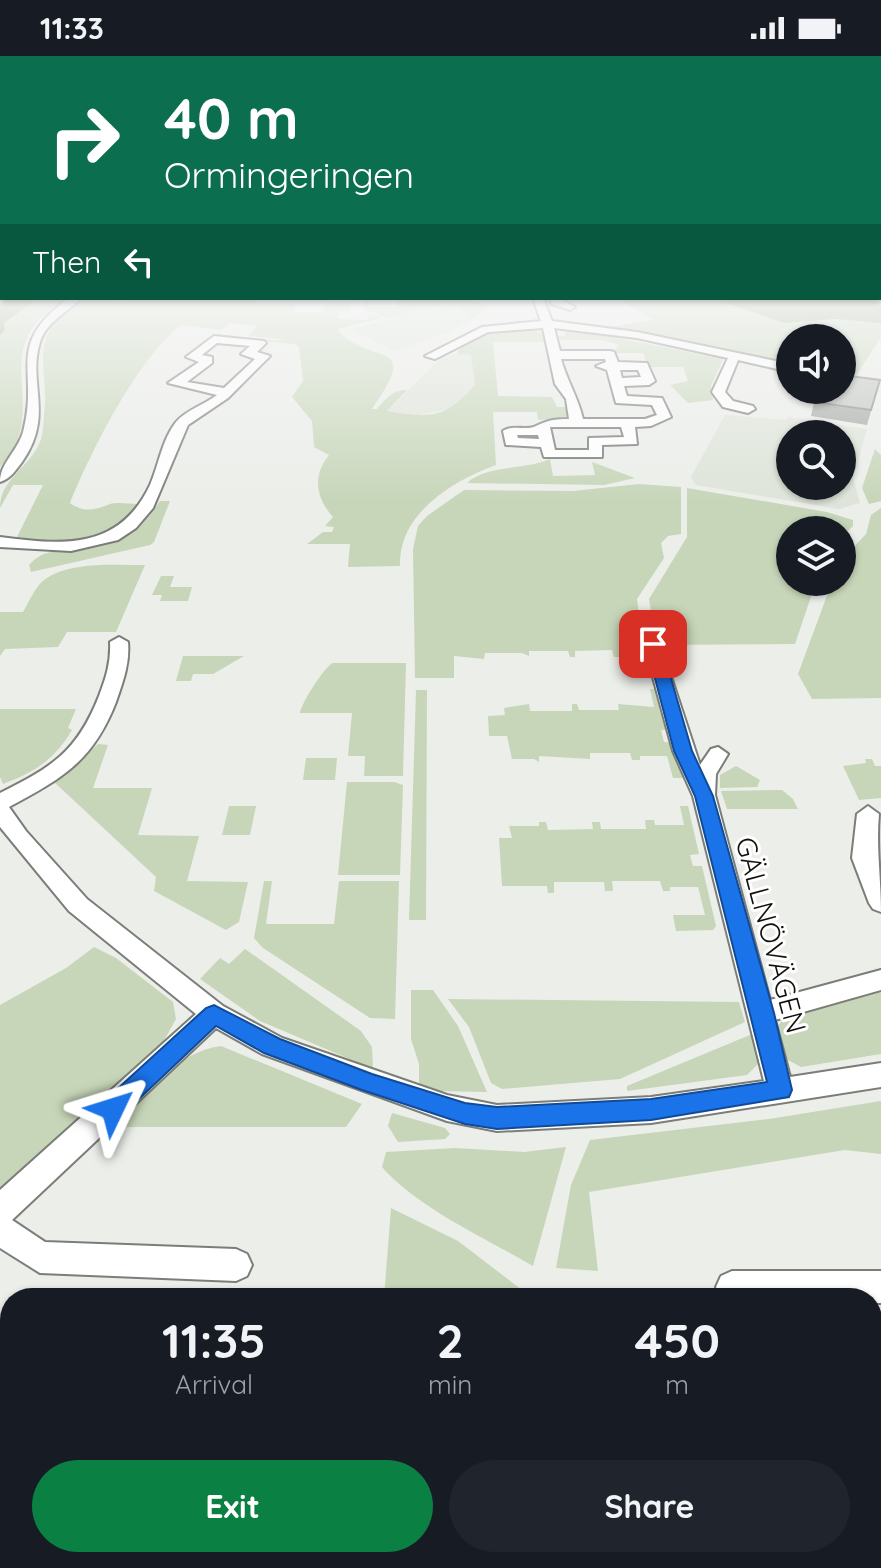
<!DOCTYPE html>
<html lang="en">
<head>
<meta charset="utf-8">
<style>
	:root { --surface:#171b24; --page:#20242c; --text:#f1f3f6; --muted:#9ea1a6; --accent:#0b8043 }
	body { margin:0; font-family:Quicksand,sans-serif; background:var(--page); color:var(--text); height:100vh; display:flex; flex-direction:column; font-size:30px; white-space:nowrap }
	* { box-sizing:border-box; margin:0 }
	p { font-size:26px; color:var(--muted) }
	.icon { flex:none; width:44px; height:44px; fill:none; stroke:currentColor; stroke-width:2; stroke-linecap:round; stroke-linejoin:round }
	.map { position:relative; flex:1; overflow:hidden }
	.side { position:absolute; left:0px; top:1232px; width:882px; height:280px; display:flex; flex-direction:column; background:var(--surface); border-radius:32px 32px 0 0; box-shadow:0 2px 6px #0004 }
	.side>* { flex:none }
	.banner { position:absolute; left:0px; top:0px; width:882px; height:244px; box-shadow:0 2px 6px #0004; background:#0b6e4f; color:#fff; overflow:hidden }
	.fabs { position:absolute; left:776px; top:268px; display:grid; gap:16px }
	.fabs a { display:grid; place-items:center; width:80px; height:80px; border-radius:50%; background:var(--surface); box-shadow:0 2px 6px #0004; font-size:40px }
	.pin { position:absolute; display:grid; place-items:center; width:68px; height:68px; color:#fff; margin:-34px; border-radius:16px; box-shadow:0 4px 12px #0006 }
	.me { position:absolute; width:88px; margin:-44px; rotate:49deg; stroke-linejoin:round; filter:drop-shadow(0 0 6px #0008) }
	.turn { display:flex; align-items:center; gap:28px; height:168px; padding:0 32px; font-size:36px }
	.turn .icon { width:104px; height:104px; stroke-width:2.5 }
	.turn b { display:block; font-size:56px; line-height:68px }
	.then { display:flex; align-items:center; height:76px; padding:0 32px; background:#0003; gap:16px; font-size:30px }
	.eta { display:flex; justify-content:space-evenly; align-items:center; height:136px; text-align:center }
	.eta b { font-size:48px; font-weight:700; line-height:56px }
	.cta { display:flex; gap:16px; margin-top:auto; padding:16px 32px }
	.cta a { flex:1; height:92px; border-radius:48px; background:var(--accent); color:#fff; font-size:32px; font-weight:700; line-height:92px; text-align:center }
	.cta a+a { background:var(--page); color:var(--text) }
	.status { display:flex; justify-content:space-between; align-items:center; height:56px; padding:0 40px; background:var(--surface); direction:ltr }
	.status svg { height:22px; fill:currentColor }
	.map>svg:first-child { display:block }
	.built { fill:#dee4d9; fill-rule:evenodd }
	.green { fill:#c7d6b9 }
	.water { fill:#879f71 }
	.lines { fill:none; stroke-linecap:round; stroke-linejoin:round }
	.minor-casing { stroke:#7b7d79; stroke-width:4 }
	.minor { fill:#fff; fill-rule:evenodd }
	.wall { fill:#a6a9a5 }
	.building { fill:#c1c4c0; stroke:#878986; stroke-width:2 }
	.route { fill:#1a73e8; stroke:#114b97; stroke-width:2 }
	.labels { text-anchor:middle; stroke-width:6; stroke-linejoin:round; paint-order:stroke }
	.street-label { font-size:28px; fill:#10110f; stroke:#fff }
</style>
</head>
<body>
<div class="status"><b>11:33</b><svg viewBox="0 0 49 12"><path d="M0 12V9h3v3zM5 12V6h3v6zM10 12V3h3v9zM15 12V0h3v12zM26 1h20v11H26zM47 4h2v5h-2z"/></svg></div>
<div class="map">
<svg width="881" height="1512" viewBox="0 0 881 1512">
	<rect width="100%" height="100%" fill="#eceeea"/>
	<path class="built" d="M450,246l24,17 -27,14 -52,18 -46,-21z
		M457,298l14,1 4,30 -21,23 -35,7 -32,-4 54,-53z
		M725,359l61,5 2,-3 79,12 -14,49 7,25 -21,6 -143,-24 -5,-8zM842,378v52h-52v-52z"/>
	<path class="green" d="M38,242h31c-13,9 -29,18 -38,32 -26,42 14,88 -31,137v-132l5,-5 -2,-7z
		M84,242l38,3 5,-3h130l-1,6h40l-2,8h29l2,-9h27l-2,8h-10l-2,8 30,1 1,-7 13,5 -44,11 1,3c37,35 82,6 33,77h5c9,-11 15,-19 30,-19l-20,21c44,7 58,8 88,-26l-4,-30 -14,-1c14,-28 57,-28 84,-22l4,10h-52l5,54 54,1 5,10h12l3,11 -34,2 -1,-8h-44l3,53c-44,16 -98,49 -96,101l-52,1 2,-23h-43l16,-12h9l2,-5 -9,-1 8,-9c-17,-19 -21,-41 -4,-62l-15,-8 -2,-26 -20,-24 11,-16 -4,-34 -4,-3 -43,-4h35l-38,-4 8,-10 -27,-3 -9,7 -40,-5c-43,33 -90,126 -111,178 14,10 25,7 40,1 7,-2 20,0 28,0l-10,21c-43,17 -66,19 -112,14l27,-54h-30l-13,23c0,-29 29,-40 40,-66 3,-7 3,-17 4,-25 6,-58 -21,-79 40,-119z
		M393,242h74l22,8 -15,13 -24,-17 -62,16 -24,-9 1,-10h4l-1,8h29l1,-8z
		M616,242h96l72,25 52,-4 45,4v14l-25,39 -14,-3v-35h-52v26l-180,-37 44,-7z
		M565,276l29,1 129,26 -12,27 2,14 -25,3 -18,-18 18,-4 -5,-14h-34l-6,-14h-31l7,-8 -17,-5h-43l-1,-4h7z
		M875,393l6,6v46l-12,3 -7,-16z
		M550,403l3,17 42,-1 -3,-13 43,16 -31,7 -137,-2c20,-18 58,-13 83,-24z
		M639,428l42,3v47l-13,2 -7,7 3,15 -27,41 7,52h-24v6h-6l-2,-7 -37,1v6h-5l-2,-6h-39v5l-7,-3h-37l-1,6 -30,-3v22h-39l-2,-129 5,-23 9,-10 37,-26 109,1z
		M687,432l140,24 26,8v6l-11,11v-7h-52v52h26l-21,62 -139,1 -7,-46 38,-62z
		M160,445h10l-16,41 -4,3 -119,27 -2,-7c15,-16 25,-13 46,-15 35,-4 65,-20 85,-49z
		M881,452v190l-69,1 -14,-25 34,-92h10v-23l24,-25 5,-19z
		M145,509l-29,67h-49l-9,15 -53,2 -5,7v-44h23c6,-10 12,-25 21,-32 25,-19 71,-15 101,-15z
		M161,520h13l-4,11h22l-4,14h-28l2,-6h-10z
		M183,600h61l-31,18h-20l-2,7h-15z
		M333,607h73l-3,113h-39l1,-20h-17l4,-43h-52c2,-11 24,-46 33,-50z
		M650,633h12l11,41h-12l3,12 12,1 9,35h-12l-6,-22h-27v4h-8l-2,-7h-40v6l-51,-3v6l-5,-3h-22l-5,-23h-18l-1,-20 17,-1 -1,-7 25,-4 1,7h42v-7h5l2,6h40l-1,-6 36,3z
		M416,634h11l-1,230h-17z
		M0,653h76l-8,19 4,2c-17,29 -37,42 -69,54l-3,-7z
		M98,688l10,1 -15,43h59l-14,47 61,1 -12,45 61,1 -9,40 -13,8 -72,-39 2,-14 -103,-96z
		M306,702h31l-2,22h-32z
		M865,703h7l3,7h6v32l-22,2 -16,-34 23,-3z
		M736,710l24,14 -3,7 -37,1v-13z
		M347,726h47l9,3 -3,90h-62z
		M782,734l11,9 5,10h-71l-6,-18z
		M229,750h27l-6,29h-28z
		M680,750h8l11,48 -9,1 3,11h9l14,60 -3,4 -37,1 -3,-16h32l-7,-28h-28v4h-7l-3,-10h-48l1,10h-8l-1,-9h-50v11h-6l-1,-7h-45l-3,-48h13l-3,-12h30v-4h7l2,8 45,-1 -1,-7h8l1,7h45l-1,-9h9l1,5h29z
		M264,825h8l-6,43h68l5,-43h60l-4,138 -25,-1 -107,-70 -9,-10z
		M94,891l22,11 57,44 3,17 -14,25 -162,146v-185l66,-37z
		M245,893l116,82 11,16 1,22 -113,-48 -60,-42 20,-21 9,6z
		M411,934h22l25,36 29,66 -52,-1 -16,-6v-21l-8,-25z
		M881,935v63l-80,13 -15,-8 -9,-32 8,-10z
		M448,943l291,3 6,20 -125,57 -118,10 -11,-6 -22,-56z
		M757,976l5,28 -15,15 -120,16v-5z
		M221,990l141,58 -16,23h-240c34,-30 69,-75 115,-81z
		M881,1045v53l-36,-4 -256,42 9,79 -42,-3 15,-83 19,-45 179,-21z
		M392,1057l53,15 5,6 -5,5 -47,3 -10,-16z
		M566,1091l-33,119c-48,-28 -115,-58 -151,-99l4,-15 69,-4 69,4z
		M391,1152l67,33 64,49 5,8h-143z
		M271,1502h322l1,10h-328z"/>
	<path class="water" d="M0,234l2,8h36l-34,25 1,7 -5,5z
		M712,242l169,2v23l-45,-4 -52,4z"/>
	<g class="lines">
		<g class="minor-casing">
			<path id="minor" d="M69,242h12c-14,15 -34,23 -41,44 -13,42 15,73 -18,120 -6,8 -12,17 -22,20 0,-19 17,-30 23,-50 17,-63 -20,-86 46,-134z
				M533,242h10l9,23 85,11 153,32v8l-52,-12 -13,32 8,9 20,5 2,3 -7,4 -25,-6 -11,-15 16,-34 -91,-20 -83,-10 6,23h50l4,1 4,10 29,1 8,18 -6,4 -25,1 3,10 35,2 9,19 -20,9 -16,1 2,17 -35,1v12h-58l-3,-10 -35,-2 -3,-14c10,-7 24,0 33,-5 12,-6 19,-7 33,-7l-3,-20 -11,-15 -12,-56 -55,4 -53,27 -10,-3 57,-29 59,-6zM561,303h44l1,3 -10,4 11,4 9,33 36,2 5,10 -12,4h-62c-5,-22 -16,-38 -22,-60zM620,314h18l3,7 -19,1zM550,371h71l3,10 -35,1v12h-34zM517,379h21l1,4 -21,-1z
				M549,242h10l16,9 -5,3 -18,-6z
				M214,280l50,5 2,2 -9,9 13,4 -42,42 -40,27 -35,83 -17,20 -18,12 -47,11 -71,-4v-10c62,8 119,14 150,-52 9,-21 12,-45 26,-63 10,-12 28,-17 41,-27l-49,-12 31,-21 -13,-5zM217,287l33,3 -9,8 14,5 -31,29 -37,-6 25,-19v-6l-10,-2z
				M119,581l9,5c2,21 -5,40 -12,60 -23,59 -53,76 -107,105l17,24 61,68 136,107 59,32 165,57 50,10 154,-8 113,-16 -71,-285 -20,-45 -29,-107 9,-5 6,1 41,125 11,-16 7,-2 10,7 -12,20 -1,21 55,205 111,-30v20l-106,30 15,57 91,-14v24l-230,36 -154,8 -50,-10 -185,-67 -46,-26 -204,192 33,22 191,7 11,5 5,11 -5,11 -11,5 -196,-8 -40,-25v-58l196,-176 -127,-103 -69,-84v-34c52,-26 77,-41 99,-97 7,-18 12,-34 11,-54z
				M868,750l11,8c-3,34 2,64 2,98l-8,-3 -4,-6 -17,-45 5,-44z
				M732,1215h149v32h-9v-5h-152l-4,-11 5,-11z
				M0,1476l10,1v25h17l-3,8 -24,2z"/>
		</g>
		<use href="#minor" class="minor"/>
	</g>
	<path class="wall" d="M880,324l-13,45 -56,-9 3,-14z"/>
	<path class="building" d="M842,319l38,5 -9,30 -57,-8 5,-12h23z"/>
	<linearGradient id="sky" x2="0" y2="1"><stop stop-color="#81acb8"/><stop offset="0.52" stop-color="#f6f7f6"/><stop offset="1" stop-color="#f6f7f6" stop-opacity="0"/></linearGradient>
	<rect width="881" height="446" fill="url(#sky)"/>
	<path class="route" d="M653,583l8,5 31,107 21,45 61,217 18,77 -3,7 -138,23 -154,9 -32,-5 -103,-34 -98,-37 -48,-27 -95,90 -8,3 -9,-3 -3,-7 3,-8 102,-93 8,-3 66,34 92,35 93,29 32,4 154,-8 116,-17 -72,-286 -21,-45 -28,-107z"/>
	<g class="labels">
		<g class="street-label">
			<text transform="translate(771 879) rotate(75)" y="10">GÄLLNÖVÄGEN</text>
		</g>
	</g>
</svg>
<div class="fabs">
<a><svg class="icon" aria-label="sound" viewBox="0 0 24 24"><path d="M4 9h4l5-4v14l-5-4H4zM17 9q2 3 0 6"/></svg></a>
<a><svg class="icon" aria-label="search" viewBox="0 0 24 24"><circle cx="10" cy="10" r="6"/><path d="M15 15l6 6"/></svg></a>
<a><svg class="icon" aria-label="layers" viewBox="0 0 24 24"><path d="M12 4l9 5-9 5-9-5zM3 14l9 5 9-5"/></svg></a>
</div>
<div class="pin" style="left:653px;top:588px;background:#d93025"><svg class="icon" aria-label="arrive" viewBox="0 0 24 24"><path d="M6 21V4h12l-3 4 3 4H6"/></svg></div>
<svg class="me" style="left:113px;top:1053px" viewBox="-20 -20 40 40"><path d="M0-17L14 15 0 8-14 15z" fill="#1a73e8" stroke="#fff" stroke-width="4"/></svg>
<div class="banner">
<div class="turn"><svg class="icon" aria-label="right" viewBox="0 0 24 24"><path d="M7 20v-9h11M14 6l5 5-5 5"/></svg><div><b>40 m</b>Ormingeringen</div></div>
<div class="then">Then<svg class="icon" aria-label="left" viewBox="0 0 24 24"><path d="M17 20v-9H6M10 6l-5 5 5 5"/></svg></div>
</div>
<section class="side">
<div class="eta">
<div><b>11:35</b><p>Arrival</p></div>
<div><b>2</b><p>min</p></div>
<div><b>450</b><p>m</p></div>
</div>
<div class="cta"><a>Exit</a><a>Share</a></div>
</section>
</div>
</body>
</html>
